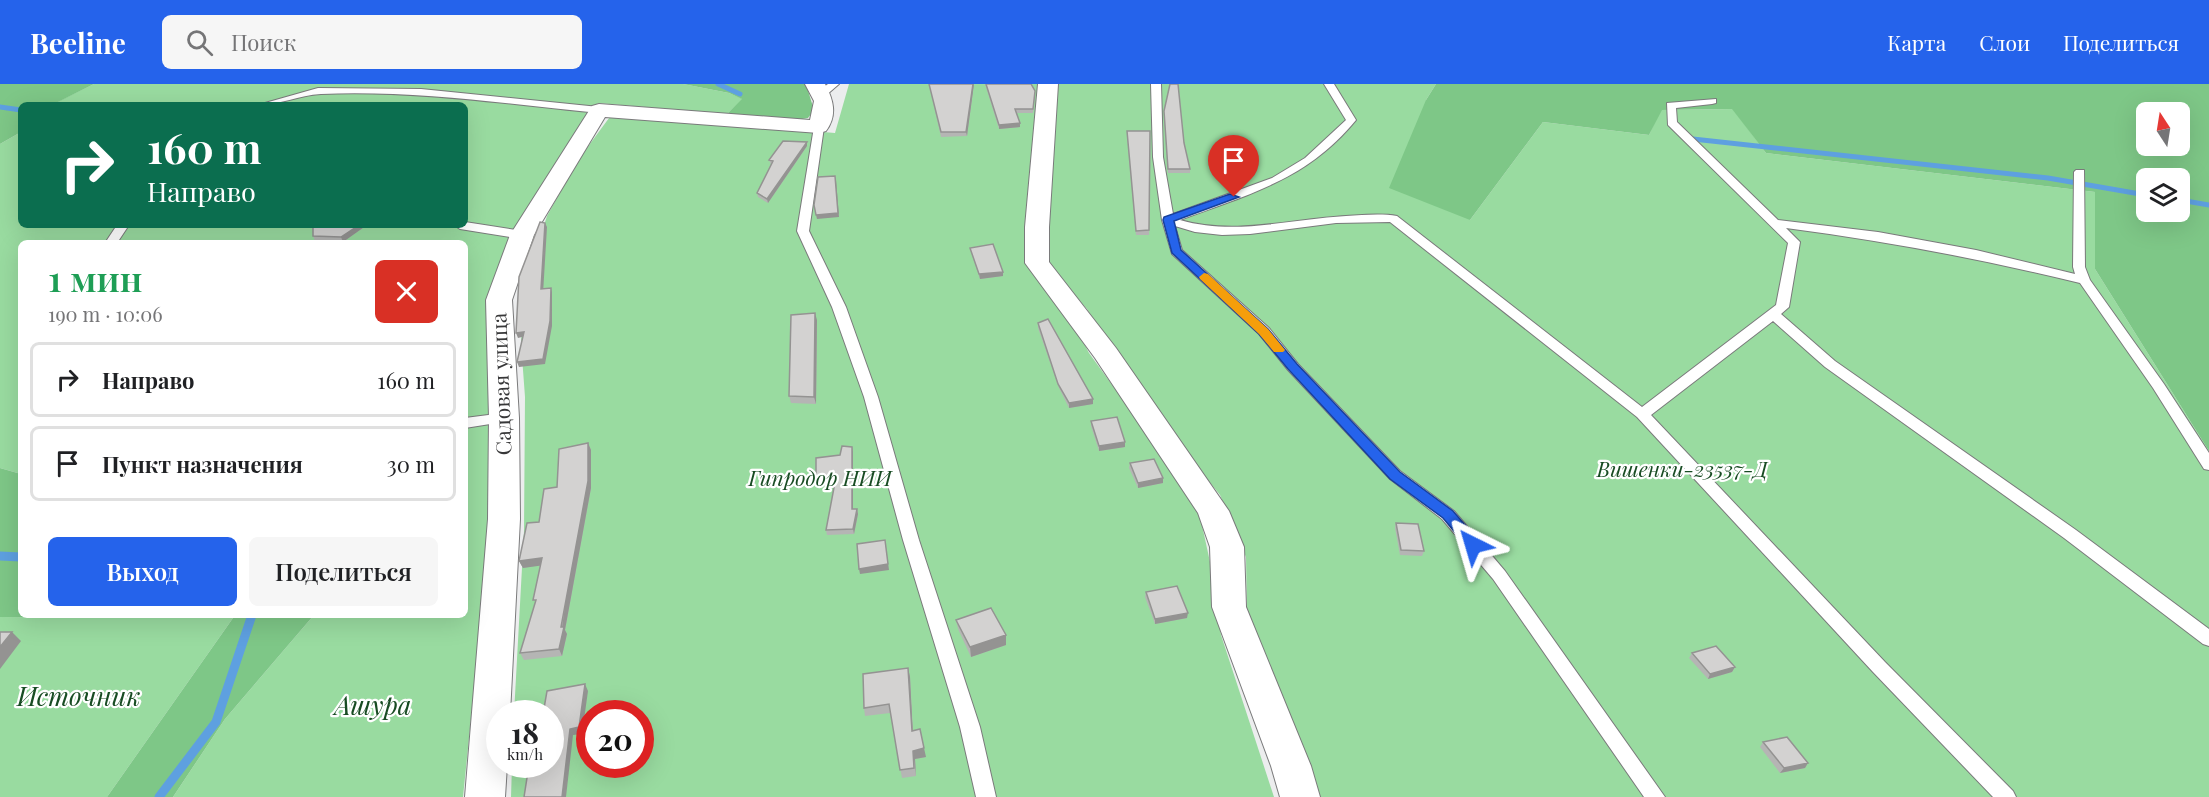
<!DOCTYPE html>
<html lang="ru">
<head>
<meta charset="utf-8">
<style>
	:root { --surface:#fff; --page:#f6f6f6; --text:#202124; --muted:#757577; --line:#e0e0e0; --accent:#2563eb }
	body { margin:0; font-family:"Playfair Display",serif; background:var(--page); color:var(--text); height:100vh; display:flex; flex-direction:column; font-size:22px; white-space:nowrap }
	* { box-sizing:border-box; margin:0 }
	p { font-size:20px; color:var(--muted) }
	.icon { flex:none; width:33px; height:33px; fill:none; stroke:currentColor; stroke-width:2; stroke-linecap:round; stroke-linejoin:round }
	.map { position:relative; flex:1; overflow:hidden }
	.drawer { position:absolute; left:18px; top:156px; width:450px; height:378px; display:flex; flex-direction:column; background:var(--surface); border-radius:9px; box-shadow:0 6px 24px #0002 }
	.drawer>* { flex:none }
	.banner { position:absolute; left:18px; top:18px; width:450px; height:126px; border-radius:9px; box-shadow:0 6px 24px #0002; background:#0b6e4f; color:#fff; overflow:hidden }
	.needle { width:39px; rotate:348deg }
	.controls { position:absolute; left:2136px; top:18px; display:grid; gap:12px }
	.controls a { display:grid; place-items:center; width:54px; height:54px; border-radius:9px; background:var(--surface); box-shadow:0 6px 24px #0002; font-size:30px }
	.speed { position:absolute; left:486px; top:616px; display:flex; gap:12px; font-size:30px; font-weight:700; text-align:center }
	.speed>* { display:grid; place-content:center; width:78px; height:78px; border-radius:50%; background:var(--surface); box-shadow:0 6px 24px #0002; line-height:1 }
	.speed small { font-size:15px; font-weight:400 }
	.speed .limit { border:9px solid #d22; background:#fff; color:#111 }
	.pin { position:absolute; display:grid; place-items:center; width:51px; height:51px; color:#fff; margin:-62px -26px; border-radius:50% 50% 50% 0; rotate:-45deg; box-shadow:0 0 6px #0007 }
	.pin .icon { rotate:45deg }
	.me { position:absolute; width:66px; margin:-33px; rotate:320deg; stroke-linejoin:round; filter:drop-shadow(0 0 4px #0008) }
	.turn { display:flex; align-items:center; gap:21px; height:126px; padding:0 30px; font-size:27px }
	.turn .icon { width:78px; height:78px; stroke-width:2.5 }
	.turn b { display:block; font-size:42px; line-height:51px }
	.round { display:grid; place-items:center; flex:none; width:63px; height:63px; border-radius:9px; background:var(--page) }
	.summary { display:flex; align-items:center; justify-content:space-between; height:102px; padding:0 30px }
	h1 { font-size:36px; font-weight:600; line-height:45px; color:#1e9e55 }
	.cta { display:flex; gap:12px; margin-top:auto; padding:12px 30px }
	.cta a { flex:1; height:69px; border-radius:9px; background:var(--accent); color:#fff; font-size:24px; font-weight:600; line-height:69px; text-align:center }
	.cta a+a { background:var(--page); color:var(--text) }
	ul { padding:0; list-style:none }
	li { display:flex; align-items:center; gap:18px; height:75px; margin:0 12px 9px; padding:0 18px; border:3px solid var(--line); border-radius:9px }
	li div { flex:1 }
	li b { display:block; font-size:22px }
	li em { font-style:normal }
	header { display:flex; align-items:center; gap:36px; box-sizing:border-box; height:84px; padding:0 30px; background:var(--accent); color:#fff }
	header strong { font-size:28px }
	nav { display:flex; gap:33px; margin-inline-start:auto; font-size:21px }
	.search { width:420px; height:54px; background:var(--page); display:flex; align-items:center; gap:15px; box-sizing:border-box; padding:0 21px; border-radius:9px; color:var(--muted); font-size:22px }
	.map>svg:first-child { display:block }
	.green { fill:#99dba0; fill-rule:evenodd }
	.forest { fill:#7ec787; fill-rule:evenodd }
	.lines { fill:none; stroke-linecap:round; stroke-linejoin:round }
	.stream-far1 { stroke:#5ea0e0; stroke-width:5 }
	.stream { stroke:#5ea0e0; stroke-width:9 }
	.service-casing { stroke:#7a7a7b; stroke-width:2 }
	.minor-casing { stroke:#7a7a7b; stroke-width:2 }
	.service { fill:#fff; fill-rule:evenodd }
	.minor { fill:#fff; fill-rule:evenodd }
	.wall { fill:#b5b5b4 }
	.shaded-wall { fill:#949392 }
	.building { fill:#d3d2d1; stroke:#949392; stroke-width:1.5 }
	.route { fill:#2563eb; stroke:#184099; stroke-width:1.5 }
	.slow { fill:#f59e0b }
	.labels { text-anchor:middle; stroke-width:4.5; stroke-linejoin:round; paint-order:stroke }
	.street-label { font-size:21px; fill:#383839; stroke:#fff }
	.park-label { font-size:21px; font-style:italic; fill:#184c23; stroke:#fff }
	.near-park-label { font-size:26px; font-style:italic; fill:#184c23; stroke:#fff }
</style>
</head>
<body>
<header>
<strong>Beeline</strong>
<div class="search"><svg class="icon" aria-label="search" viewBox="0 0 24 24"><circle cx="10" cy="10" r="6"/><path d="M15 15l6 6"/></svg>Поиск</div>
<nav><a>Карта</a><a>Слои</a><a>Поделиться</a></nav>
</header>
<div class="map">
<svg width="2209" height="713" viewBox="0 0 2209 713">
	<rect width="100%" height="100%" fill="#ecedee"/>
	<path class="green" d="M94,0h589l46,9 14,6 -16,15 -129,-11 -75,120 -30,75 2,185 -32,314h-290l52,-78 89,-104h151v-372h-444v231l-21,-6v-324l21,-12v93h444v-120l-412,-1z
		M849,0h193l-17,178 46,56 18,35 108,149 13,60 11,73 53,162h-763l1,-32h38v-51h-36l10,-183 1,-134 -4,-54 2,-53 24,-74 31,-56 34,-46 223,19zM590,630h50v51h-50z
		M1055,0h381l-10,16 44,120 73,-98 106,13 12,-25 72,-1 33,44 329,39v77l114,182v346h-895l-67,-179 -1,-61 -26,-62 -89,-110 -44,-76 -43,-47z
		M0,533l233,1 -126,179h-107z"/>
	<path class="forest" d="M0,0h94l-40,20 7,1h-40v27l-21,12z
		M683,0h123l8,26 -6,8 -18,3 -63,-7 15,-15 -13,-6z
		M1436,0h773v367l-114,-182v-77l-329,-39 -34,-44 -70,1 -13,25 -106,-13 -73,98 -81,-32 37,-88zM2146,28h34v34h-34zM2146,94h34v34h-34z
		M0,384l21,6v141h293l-89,104 -52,78h-66l126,-179 -233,-1z"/>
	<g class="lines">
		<path class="stream-far1" d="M718,0l22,10
			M0,23l21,3
			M1693,55l355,39 98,17
			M2180,116l29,5"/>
		<path class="stream" d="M0,472l21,1
			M159,713l57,-75 36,-107"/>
		<g class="service-casing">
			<path id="service" d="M828,0h11l-15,13h-8v-4z
				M1151,0h10l2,73 10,57 99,-36 33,-20 41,-38 -22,-36h10l22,36c-49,60 -107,74 -176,100 55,16 110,-1 166,-4 17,-1 35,-3 51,0l245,191 134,-102 12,-62 -120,-118 -1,-22 49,-4v4l-4,1 -36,4 1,14 101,98 100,12 98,18 99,24 -2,-7 1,-95 2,-2h8l1,97 5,13 74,104 45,69v17l-5,-1 -51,-81 -73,-105c-98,-24 -194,-42 -294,-55l14,14 -11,65 -8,7 54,47 241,169 133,99v17l-6,-2 -139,-106 -239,-171 -52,-46 -122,94 234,247 128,129 3,6h-23l-120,-125 -236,-255 -247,-195 -54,1 -86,11 -28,1 -27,-3 -20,-6 7,24 87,78 29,36 102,107 54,40 51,60 160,226h-21l-151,-218 -51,-60 -52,-40 -102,-109 -29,-36 -87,-80 -10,-34 -9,-63z
				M318,4l103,1 178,18 5,3 -5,3c-92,-9 -185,-23 -278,-19 -22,1 -41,11 -63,11z
				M819,40l5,3 -15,104 37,76 32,90 41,143 61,187 16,70h-20l-16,-70 -57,-187 -39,-143 -32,-90 -35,-76 17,-104z
				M465,138l57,9 6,4 -6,4 -62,-10 -6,-4h11z
				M117,141h12l-12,18h-12z
				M504,329l5,2 2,3 -2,3 -44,7v-10z"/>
		</g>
		<g class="minor-casing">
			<path id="minor" d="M805,0h20c8,15 13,31 1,47l-7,2 -214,-16 -71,118 -22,65 7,118 1,101 -10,195h-10v51h7l-2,32h-40l23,-278 1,-101 -3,-118 24,-65 82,-129 7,-2 211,16 4,-19z
				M1038,0h20l-9,143v35l67,86 113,163 15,36 2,60 65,159 9,31h-40l-9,-31 -59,-159 -2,-60 -12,-34 -103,-155 -70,-95v-36z"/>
		</g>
		<use href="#service" class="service"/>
		<use href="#minor" class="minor"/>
	</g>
	<path class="wall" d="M929,0h45l-7,52 -26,1z
		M985,0h46l4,11 -2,18h-17l4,14 -21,2z
		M1164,31l20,28 6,26v4h-22z
		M1150,47l-1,104h-13l-9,-100z
		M807,62l-39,57 -10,-6 -1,-4 14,-28 -2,-5z
		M313,141h54l-24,17 -28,-1 -2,-5z
		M970,164l33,28 -23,3 -9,-27z
		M817,236l-1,84 -25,-1 -2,-7z
		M1038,239l55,81 -24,4 -10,-20 -21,-60z
		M1091,337l34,21v5l-26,4 -8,-25z
		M588,359l3,7v38l-26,142 2,4 -5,22 -38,4 -4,-7 15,-49 5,-39 -17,3 -4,-7 38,-74z
		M852,363l1,5v57h4l1,5 -4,20 -27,1 -1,-5 9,-48 -18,2 -1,-5 24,-24z
		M1130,379l33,15v5l-25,5 -9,-20z
		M1396,439l28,28 -2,5 -22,-1 -5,-27z
		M1146,508l41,26 -32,6 -10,-27z
		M956,536l50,15v10l-35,12 -13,-28z
		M1692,569l43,14 -3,5 -24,7 -19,-21z
		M908,584l2,9 3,54 13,26 -11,2 1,17 -14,2 -12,-65 -25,3 -1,-8z
		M1763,658l45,21 -3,5 -25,5 -20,-26z"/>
	<path class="shaded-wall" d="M973,0h1l-7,52 -1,-4z
		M1020,39v4l-21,2v-4z
		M807,58v4l-39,57 -1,-4z
		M836,96l3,37 -22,2 -1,-4z
		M545,139l2,4 -4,67 -2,-5z
		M359,141h8l-24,17 -2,-5z
		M1003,188v4l-23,3 -1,-5z
		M551,204l1,4v34l-7,38 -26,3 -2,-5z
		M815,229l2,7 -1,84 -2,-7z
		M524,248l2,4 -8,2 -2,-5z
		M1093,315v5l-24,4v-5z
		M1125,358v5l-26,4v-5z
		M588,359l3,7v38l-26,142 2,4 -5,22 -3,-7z
		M852,363l1,5v62l-1,-5z
		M1163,394v5l-25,5v-5z
		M857,425l1,5 -4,20 -1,-5z
		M885,456l4,30 -29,4 -1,-5z
		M542,474l3,7 -22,3 -4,-7z
		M1188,529l-1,5 -32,6v-5z
		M12,548l9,9 -21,28v-22z
		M1006,551v10l-35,12 -1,-10z
		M1735,583l-3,5 -24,7 2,-5z
		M908,584l2,9 3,62 -1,-8z
		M585,600l3,7 -6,43 -9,1 -7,62h-4l8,-68z
		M924,664l2,9 -11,2 1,17 -3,-25z
		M1808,679l-3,5 -25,5 4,-5z"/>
	<path class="building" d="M929,0h44l-7,48h-25z
		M986,0h45l4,7 -2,18h-18l5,14 -21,2z
		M1170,0h8l6,59 6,26h-22l-4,-58z
		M1127,47h23l-1,99 -13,1z
		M783,57l24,1 -40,57 -10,-6 16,-32 -4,-1z
		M835,92l3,37 -22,2 -2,-10 4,-28z
		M540,138l5,1 -4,66 10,-1 -1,33 -7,38 -26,3 7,-30 -8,1 3,-56z
		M313,141h46l-18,12 -28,-1z
		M993,160l10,28 -24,2 -9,-26z
		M815,229l-1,84 -25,-1 2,-81z
		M1048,235l45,80 -24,4 -11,-19 -20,-61z
		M1117,333l8,25 -26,4 -8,-25z
		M588,359v38l-27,146h3l-5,22 -39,4 16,-53h-3l9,-42 -23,3 8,-38 12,-1 5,-33 13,-2 2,-38z
		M842,362l10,1v62h5l-4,20 -27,1 10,-53 -20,2v-21l24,-3z
		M1154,375l9,19 -25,5 -8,-20z
		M1396,439l22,1 6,27 -23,-1z
		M885,456l3,24 -29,5 -2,-25z
		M1177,502l11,27 -33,6 -9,-27z
		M991,524l15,27 -36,12 -14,-27z
		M0,548h12l-12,15z
		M1716,562l19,21 -25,7 -18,-21z
		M908,584l4,63 8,-2 4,19 -11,3 1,17 -14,2 -11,-66 -25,4 -1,-34z
		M585,600l-6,43 -9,2 -8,68h-38l5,-32h21v-51h-7l4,-23z
		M1787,653l21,26 -24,5 -21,-26z"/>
	<path class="route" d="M1230,110l9,3 -65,24 7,29 87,79 29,35 103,108 53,39 26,30 2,4 -2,3h-11l-25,-30 -53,-39 -102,-110 -29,-35 -87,-81 -9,-33 1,-3z"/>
	<path class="slow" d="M1204,189l4,1 60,55 17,21 -2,2h-9l-15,-18 -59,-55 -1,-2z"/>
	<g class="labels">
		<g class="street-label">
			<text transform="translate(502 300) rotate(-92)" y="7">Садовая улица</text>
		</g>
		<g class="park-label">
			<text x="1682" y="393">Вишенки-23537-Д</text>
			<text x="820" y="402">Гипродор НИИ</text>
		</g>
		<g class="near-park-label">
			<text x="79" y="622">Источник</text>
			<text x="373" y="631">Ашура</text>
		</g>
	</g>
</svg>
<div class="controls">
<a><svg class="needle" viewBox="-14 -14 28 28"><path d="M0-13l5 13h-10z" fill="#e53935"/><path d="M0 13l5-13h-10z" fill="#757577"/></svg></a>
<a><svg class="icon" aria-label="layers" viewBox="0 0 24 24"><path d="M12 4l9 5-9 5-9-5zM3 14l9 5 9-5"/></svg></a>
</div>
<div class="speed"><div>18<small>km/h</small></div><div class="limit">20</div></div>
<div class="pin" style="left:1234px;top:113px;background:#d93025"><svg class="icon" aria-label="arrive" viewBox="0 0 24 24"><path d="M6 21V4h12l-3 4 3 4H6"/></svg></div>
<svg class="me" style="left:1473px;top:461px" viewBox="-20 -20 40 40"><path d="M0-17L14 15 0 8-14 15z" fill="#2563eb" stroke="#fff" stroke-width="4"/></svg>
<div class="banner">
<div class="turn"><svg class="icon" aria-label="right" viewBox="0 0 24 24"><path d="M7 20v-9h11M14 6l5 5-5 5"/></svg><div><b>160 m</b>Направо</div></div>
</div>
<section class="drawer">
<div class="summary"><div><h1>1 мин</h1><p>190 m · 10:06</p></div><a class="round" style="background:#d93025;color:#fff"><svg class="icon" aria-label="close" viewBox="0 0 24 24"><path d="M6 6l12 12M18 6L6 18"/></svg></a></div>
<ul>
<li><svg class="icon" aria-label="right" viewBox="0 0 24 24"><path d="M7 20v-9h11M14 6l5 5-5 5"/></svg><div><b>Направо</b></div><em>160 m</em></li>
<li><svg class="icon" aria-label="arrive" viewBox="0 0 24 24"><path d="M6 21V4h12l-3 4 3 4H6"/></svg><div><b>Пункт назначения</b></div><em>30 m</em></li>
</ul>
<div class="cta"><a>Выход</a><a>Поделиться</a></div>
</section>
</div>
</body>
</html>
